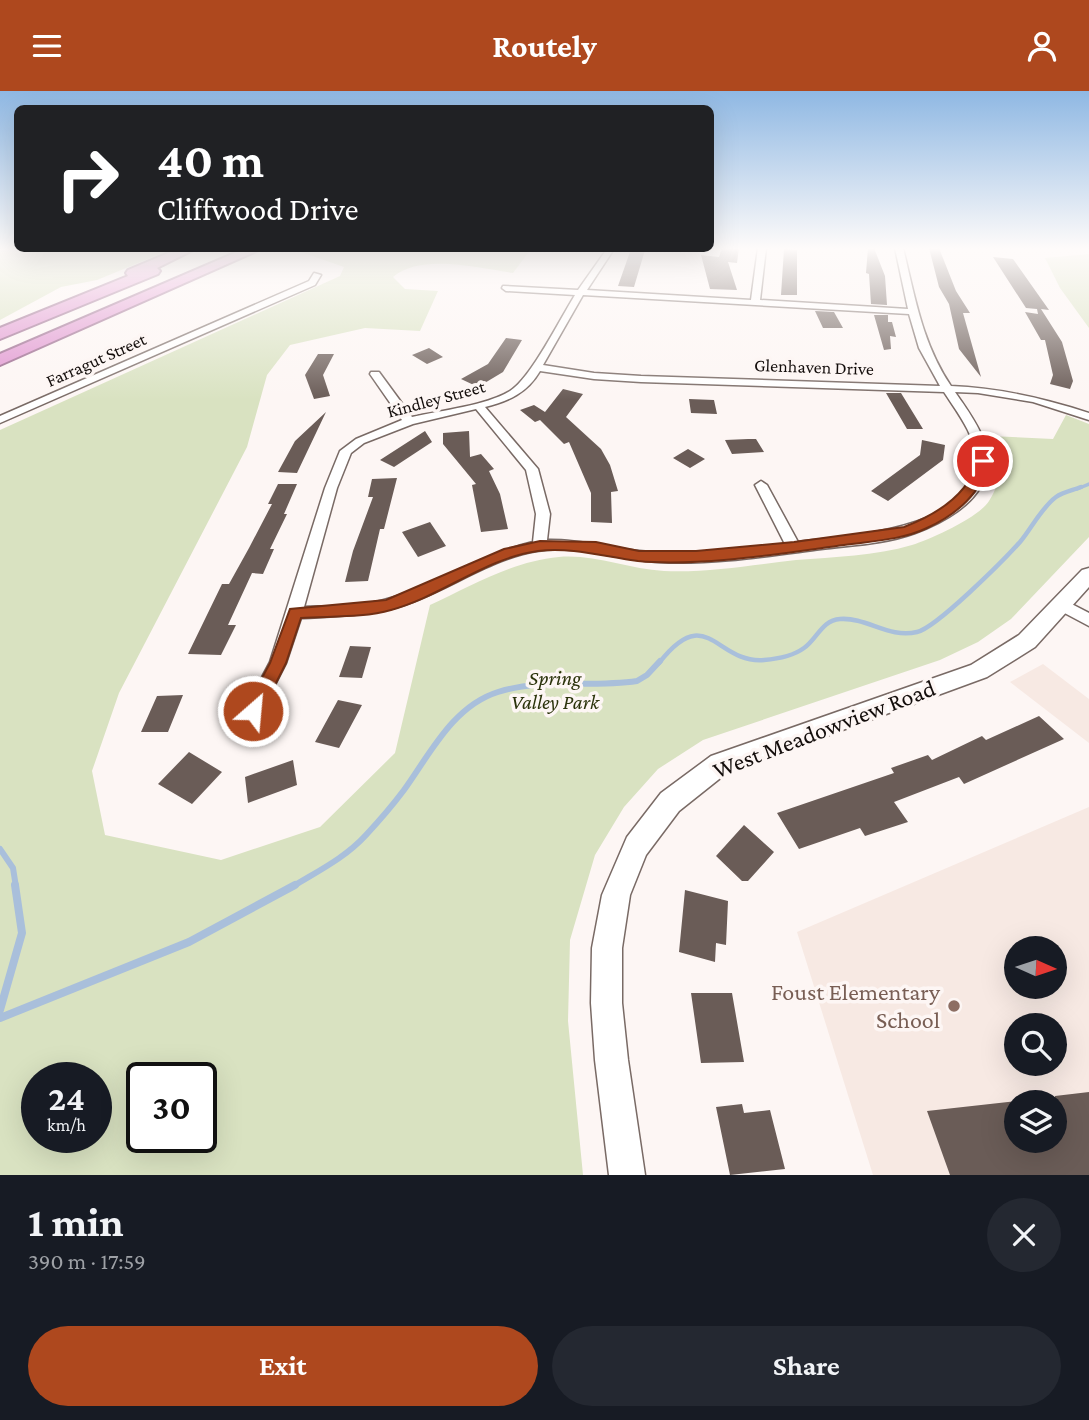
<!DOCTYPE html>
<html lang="en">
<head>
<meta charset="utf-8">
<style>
	:root { --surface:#171b24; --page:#242831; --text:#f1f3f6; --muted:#9ea1a6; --accent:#ae481e }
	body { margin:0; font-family:"Crimson Pro",serif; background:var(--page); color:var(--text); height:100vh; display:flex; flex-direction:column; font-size:26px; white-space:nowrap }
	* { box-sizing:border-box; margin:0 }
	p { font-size:23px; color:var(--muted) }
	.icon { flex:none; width:38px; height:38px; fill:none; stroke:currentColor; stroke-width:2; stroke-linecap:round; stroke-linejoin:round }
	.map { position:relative; height:1084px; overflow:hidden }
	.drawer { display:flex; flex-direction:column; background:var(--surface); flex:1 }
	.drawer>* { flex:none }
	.top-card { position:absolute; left:14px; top:14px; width:700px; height:147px; border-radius:10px; box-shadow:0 7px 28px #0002; background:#202124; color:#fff; overflow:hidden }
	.needle { width:46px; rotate:93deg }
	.tools { position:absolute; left:1004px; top:845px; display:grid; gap:14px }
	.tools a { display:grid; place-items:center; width:63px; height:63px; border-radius:50%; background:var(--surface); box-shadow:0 7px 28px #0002; font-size:35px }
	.speed { position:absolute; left:21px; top:971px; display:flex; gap:14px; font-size:35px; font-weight:700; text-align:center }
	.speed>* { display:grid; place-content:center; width:91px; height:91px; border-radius:50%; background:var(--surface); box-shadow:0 7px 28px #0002; line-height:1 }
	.speed small { font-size:18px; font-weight:400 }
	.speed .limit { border:4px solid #111; border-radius:10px; background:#fff; color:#111 }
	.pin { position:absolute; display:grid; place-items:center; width:60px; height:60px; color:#fff; margin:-30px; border:4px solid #fff; border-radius:50%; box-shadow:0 2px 7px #0007 }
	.me { position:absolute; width:77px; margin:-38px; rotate:27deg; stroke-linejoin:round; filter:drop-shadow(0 0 5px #0008) }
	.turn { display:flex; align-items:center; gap:24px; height:147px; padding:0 28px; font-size:32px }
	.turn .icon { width:91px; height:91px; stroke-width:2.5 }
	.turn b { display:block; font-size:49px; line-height:60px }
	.round { display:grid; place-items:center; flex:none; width:74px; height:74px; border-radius:37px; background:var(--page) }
	.head { display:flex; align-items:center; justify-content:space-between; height:119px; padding:0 28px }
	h1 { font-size:42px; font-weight:700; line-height:52px }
	.button { display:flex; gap:14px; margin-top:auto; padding:14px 28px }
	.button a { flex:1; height:80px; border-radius:42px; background:var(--accent); color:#fff; font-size:28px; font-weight:700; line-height:80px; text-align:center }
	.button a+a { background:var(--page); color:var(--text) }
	header { display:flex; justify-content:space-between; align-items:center; height:91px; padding:0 28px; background:var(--accent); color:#fff; font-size:32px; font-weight:700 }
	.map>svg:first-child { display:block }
	.built { fill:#f7e9e3; fill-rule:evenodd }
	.green { fill:#d9e2c1; fill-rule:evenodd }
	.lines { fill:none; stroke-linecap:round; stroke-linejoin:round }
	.stream-far3 { stroke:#a9bfdb; stroke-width:3.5 }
	.stream-far2 { stroke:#a9bfdb; stroke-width:4.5 }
	.stream-far1 { stroke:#a9bfdb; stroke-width:6 }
	.stream { stroke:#a9bfdb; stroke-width:8 }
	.building { fill:#6a5c57 }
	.street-casing { stroke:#796a65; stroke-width:3 }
	.secondary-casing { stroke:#796a65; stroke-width:3 }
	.highway-casing { stroke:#98658b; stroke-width:4 }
	.street { fill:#fff; fill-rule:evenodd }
	.secondary { fill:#fff; fill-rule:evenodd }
	.highway { fill:#e095d0; fill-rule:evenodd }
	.route { fill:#ae481e; stroke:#712f14; stroke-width:2 }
	.education-dot { fill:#8d6e63; stroke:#fdf6f4; stroke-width:2.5 }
	.labels { text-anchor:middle; stroke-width:7; stroke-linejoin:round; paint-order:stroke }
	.far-street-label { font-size:18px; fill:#130d0b; stroke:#fdf6f4 }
	.park-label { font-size:21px; font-style:italic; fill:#2b330b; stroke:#fdf6f4 }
	.near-street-label { font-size:24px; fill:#130d0b; stroke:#fdf6f4 }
	.near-education-label { font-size:24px; fill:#785e54; stroke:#fdf6f4; text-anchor:end }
</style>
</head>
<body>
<header><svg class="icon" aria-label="menu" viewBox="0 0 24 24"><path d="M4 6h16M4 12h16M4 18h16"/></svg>Routely<svg class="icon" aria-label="person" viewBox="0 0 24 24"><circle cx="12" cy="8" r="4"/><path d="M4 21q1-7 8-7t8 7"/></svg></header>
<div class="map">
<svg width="1089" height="1084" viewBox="0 0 1089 1084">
	<rect width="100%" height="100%" fill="#fdf6f4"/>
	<path class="built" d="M1043,573l46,35v44l-79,-61z
		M1089,716v368h-216l-76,-243zM1017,858h38v38h-38zM1017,934h38v39h-38zM1017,1012h38v38h-38z"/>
	<path class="green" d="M0,157l18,1h154l-75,31 -36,7 -61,33z
		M304,158h227l-18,24c-34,-5 -92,-20 -120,4l12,12 33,2 -18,40 -55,-3 -75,17 -23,30 -20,72 -128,246 -27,78 13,64 116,25 99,-33 75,-74 35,-148c41,-19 83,-44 129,-48 35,-3 69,12 105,14 43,2 89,-6 132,-11 38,-3 79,-4 116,-15 19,-6 66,-27 77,-44 15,-22 10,-43 1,-65l63,3 13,-24 23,9v113l-78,82 -33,23 -38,18 -237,80 -45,29 -34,38 -29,48 -25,85 -2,81 15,154h-583v-745l340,-154 4,-9 -46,-16zM96,987v59h-59v-59zM201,987v59h-59v-59z
		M1089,163v74l-29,-40 -15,-30z"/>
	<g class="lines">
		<path class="stream-far3" d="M1077,398l12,-5"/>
		<path class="stream-far2" d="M659,572c48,-62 57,1 105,-3 13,-1 29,-4 40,-12 13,-9 18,-28 36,-29 27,-2 49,20 77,13 19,-4 87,-72 103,-90 11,-13 22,-35 36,-45 7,-5 18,-7 25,-10"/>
		<path class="stream-far1" d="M0,758l13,19 3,19
			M292,796c26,-16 53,-29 74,-52 13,-14 26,-29 38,-45 26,-36 49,-84 94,-98 44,-14 93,-4 139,-11l10,-6 13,-14"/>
		<path class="stream" d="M0,919l22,-77 -7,-48
			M0,927l189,-76 106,-57"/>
	</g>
	<path class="building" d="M722,157h17l-2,15 -9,-1 9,28 -27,-1 -9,-34 18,2z
		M868,157h6l11,28 2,29 -16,-1 -2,-30 -3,-1z
		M929,157h10l17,43 14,22h-7l18,64 -22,-28 -10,-45 -10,-17z
		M631,158l14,1 -11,37 -16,-1z
		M784,158l13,1v45h-16z
		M993,166l20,2 36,51 -8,-1 21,33 11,39 -3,8 -20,-5 3,-9 -8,-35h-4l-16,-28 13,2 -1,-5 -11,-1z
		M815,220l19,1 9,16h-20z
		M874,224h14v7h4l4,15 -6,-1 1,13 -7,1z
		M506,247l16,2 -19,32 -25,15 -17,-8 27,-15z
		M429,257l14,9 -16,7 -15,-9z
		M318,263h16l-11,21 7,21 -16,3 -9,-24z
		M563,298l20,5 -17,23 35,32 9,16 8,26 -7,1 1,31 -21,-1v-29l-22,-51 -5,2 -24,-24 -5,2 -15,-12 14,-5 11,7z
		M886,302h15l22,36h-16z
		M689,308l25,1 3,14 -26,-1z
		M326,321l-29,61 -19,-1 17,-31z
		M425,340l7,11 -38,25 -14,-7z
		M469,340l1,26 11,-3 13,15 -5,2 11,23 8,35 -27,3 -9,-47 4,-1 -33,-40v-11z
		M748,348h8l8,13 -32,2 -7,-14z
		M922,349l23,5 -2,15 -55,41 -17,-10 49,-36z
		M688,358l17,10 -15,9 -17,-10z
		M397,387l-13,51h-4l-12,52 -23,1 8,-31 20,-54h-5l4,-18z
		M278,393h19l-13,30h3l-17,35h4l-11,25 -11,-1 -24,52h8l-15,30 -33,-1 34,-70h7l20,-36 23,-44h-4z
		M430,431l16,24 -28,11 -16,-25z
		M350,555l21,1 -9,31 -23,-1z
		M183,604l-15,37h-27l16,-36z
		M338,609l24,5 -23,43 -24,-6z
		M1039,625l25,23 -100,45 -5,-7 -65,25 14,20 -43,14 -5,-8 -61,21 -22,-36 117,-40 -3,-5 37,-13 4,5 50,-24 4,4z
		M189,661l33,20 -30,32 -34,-20z
		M293,669l4,25 -49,18 -3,-26z
		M744,734l30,27 -26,29h-6l-26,-25z
		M685,799l43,11 -2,44 -10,-2 -1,19 -36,-10z
		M691,902h41l12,69 -43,1z
		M1089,1001v83h-139l-23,-64 90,-10v40h38v-45z
		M742,1013l2,9 26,-3 15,59 -55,6 -14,-68z"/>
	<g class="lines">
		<g class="street-casing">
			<path id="street" d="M758,157h8l-6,52 148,9 -13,-61h8c12,49 19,95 48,138 48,2 92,12 138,27v7l-56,-18 -55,-9 -23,-1c16,23 39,53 31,82 -8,30 -44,49 -71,59 -30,11 -63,12 -94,16 -54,7 -109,16 -163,13 -40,-2 -81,-18 -121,-11 -43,7 -81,34 -122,50 -37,15 -74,15 -114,17l-15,45 -27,53 -6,2 -6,-2 -3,-5 26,-49 55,-174 15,-37 16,-12 46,-19 -32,-46 1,-2h8l33,45c30,-7 73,-11 98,-26 21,-13 50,-72 65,-96l-69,-4 -4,-3 1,-2 75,4 29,-41h7l-27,41 164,10zM583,204l326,19 10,34 21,38 -299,-10 -47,-3 -51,-8zM540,280l54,8 47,3 303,10c13,20 32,44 32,68 1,70 -130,76 -178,82l-31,-57 -6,-4 -6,4 30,59c-48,6 -97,12 -146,7 -31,-3 -60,-12 -92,-11l3,-26 -12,-45 -53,-62c24,-6 42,-14 55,-36zM476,318l50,61 10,44 -3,28c-50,12 -93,41 -142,56 -28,9 -58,8 -87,9l33,-119 14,-35 13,-10 49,-19z
				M314,182l7,2 -6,10 -315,138v-7l309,-135z
				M1062,508l27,14v13l-32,-17 -3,-4 3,-4z"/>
		</g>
		<g class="secondary-casing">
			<path id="secondary" d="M1089,477v19l-54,60 -48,30 -259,95 -49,39 -33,44 -16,40 -8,53v55l6,57 17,115h-36l-14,-115 -4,-57 1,-55 10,-53 25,-58 34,-44 50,-37 260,-91 48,-30 63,-65z"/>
		</g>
		<g class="highway-casing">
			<path id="highway" d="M178,158h17l-38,19 3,3 -2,3 -158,65v-11l128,-52 -2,-3 2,-3z
				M244,158h17l-261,116v-11z"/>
		</g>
		<use href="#street" class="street"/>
		<use href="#secondary" class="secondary"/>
		<use href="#highway" class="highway"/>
	</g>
	<linearGradient id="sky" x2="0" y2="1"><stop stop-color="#8fb8e3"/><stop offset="0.51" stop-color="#fefbfa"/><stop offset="1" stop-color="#fefbfa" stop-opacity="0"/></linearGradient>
	<rect width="1089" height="309" fill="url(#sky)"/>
	<path class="route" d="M983,366l6,4c-6,31 -33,54 -62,67 -25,12 -55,13 -83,17 -60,8 -145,22 -206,16 -33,-4 -65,-14 -100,-10 -52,7 -96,45 -147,59 -27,8 -61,6 -90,8l-15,45 -27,54 -6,2 -7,-2 -2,-6 26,-48 20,-54 96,-9 118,-51 36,-8 56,1 43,9h57l98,-9 110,-15c31,-12 65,-32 73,-66z"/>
	<circle class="education-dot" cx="954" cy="915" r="7"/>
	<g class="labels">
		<g class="far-street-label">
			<text transform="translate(96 269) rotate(-24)" y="6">Farragut Street</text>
			<text transform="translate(814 276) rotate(2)" y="6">Glenhaven Drive</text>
			<text transform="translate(436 308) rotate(-15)" y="6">Kindley Street</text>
		</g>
		<g class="park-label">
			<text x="555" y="594">Spring<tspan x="555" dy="24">Valley Park</tspan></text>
		</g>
		<g class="near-street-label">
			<text transform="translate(824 638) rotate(-21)" y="8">West Meadowview Road</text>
		</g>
		<g class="near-education-label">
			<text x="940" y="909">Foust Elementary<tspan x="940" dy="28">School</tspan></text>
		</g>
	</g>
</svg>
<div class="tools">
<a><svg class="needle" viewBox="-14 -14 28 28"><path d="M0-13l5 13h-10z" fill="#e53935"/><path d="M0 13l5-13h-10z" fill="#9ea1a6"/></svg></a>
<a><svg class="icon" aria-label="search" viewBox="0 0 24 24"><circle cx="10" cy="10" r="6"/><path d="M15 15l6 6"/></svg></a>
<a><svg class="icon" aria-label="layers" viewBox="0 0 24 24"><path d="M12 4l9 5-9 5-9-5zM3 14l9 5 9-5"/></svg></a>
</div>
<div class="speed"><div>24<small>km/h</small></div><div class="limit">30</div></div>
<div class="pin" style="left:983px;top:370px;background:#d93025"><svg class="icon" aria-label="arrive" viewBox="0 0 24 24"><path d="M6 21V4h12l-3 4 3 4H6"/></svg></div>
<svg class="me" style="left:253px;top:620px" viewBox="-20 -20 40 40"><circle r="17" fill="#ae481e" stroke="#fff" stroke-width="3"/><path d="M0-11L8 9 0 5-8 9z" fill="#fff"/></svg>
<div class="top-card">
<div class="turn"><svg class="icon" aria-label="right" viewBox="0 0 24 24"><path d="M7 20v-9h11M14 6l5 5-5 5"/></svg><div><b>40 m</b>Cliffwood Drive</div></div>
</div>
</div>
<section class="drawer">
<div class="head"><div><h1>1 min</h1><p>390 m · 17:59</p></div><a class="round"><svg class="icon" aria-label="close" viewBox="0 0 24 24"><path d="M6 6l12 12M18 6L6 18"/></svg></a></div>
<div class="button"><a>Exit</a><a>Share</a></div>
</section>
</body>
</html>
